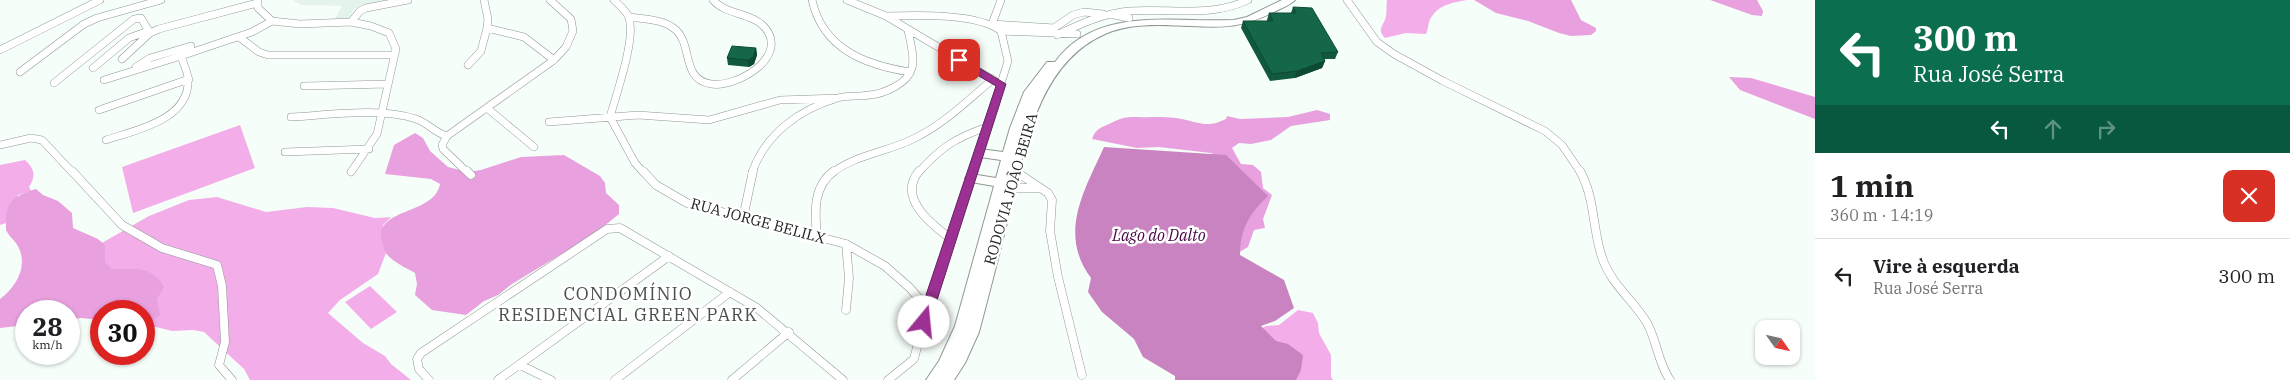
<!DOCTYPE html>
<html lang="pt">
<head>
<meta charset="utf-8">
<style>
	:root { --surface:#fff; --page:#f2f2f2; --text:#202124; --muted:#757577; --line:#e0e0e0 }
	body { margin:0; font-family:"IBM Plex Serif",serif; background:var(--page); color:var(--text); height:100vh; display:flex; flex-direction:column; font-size:19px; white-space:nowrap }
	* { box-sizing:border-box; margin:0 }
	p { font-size:16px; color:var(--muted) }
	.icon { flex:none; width:28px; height:28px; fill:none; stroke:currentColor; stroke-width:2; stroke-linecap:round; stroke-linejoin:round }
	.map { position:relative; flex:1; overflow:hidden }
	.side { display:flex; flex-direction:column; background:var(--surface); width:475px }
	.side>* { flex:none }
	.guide { background:#0b6e4f; color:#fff; overflow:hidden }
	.needle { width:32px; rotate:124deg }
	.fabs { position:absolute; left:1755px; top:320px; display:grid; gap:10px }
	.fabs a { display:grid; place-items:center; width:45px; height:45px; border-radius:10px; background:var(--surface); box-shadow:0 1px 4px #0004; font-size:25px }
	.speed { position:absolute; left:15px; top:300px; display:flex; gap:10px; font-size:25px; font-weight:700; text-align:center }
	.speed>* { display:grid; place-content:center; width:65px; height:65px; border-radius:50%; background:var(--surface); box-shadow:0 1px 4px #0004; line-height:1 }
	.speed small { font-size:12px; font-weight:400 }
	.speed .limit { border:8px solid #d22; background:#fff; color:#111 }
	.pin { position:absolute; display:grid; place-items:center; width:42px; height:42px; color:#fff; margin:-21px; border-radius:10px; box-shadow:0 2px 8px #0006 }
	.me { position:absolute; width:55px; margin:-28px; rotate:17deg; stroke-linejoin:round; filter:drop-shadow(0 0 4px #0008) }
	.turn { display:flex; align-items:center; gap:18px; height:105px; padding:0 15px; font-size:22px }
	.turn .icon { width:65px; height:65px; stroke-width:2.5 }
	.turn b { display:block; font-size:35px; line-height:42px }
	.lanes { display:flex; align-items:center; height:48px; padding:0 15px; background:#0003; justify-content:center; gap:25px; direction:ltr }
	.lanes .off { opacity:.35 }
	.round { display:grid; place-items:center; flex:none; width:52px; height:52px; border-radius:10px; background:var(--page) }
	.headline { display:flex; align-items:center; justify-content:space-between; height:85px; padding:0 15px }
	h1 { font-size:30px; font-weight:700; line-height:38px }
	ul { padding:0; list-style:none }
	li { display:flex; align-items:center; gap:15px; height:75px; padding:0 15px; border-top:1px solid var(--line) }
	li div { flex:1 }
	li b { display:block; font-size:19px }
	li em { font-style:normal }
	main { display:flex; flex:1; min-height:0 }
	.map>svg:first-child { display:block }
	.built { fill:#e4f4eb }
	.green { fill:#f3aeea }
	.forest { fill:#e8a0df }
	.water { fill:#c983c0 }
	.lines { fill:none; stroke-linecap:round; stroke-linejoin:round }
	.street-far1-casing { stroke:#909793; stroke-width:8 }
	.street-casing { stroke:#909793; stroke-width:9 }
	.primary-casing { stroke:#909793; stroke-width:2 }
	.street-far1 { stroke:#fff; stroke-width:7 }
	.street { stroke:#fff; stroke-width:8 }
	.primary { fill:#fff; fill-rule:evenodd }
	.wall { fill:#11593d }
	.shaded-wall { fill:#0e4932 }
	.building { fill:#146847; stroke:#0e4932 }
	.route { fill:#9c3193; stroke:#652060 }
	.labels { text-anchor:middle; stroke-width:5; stroke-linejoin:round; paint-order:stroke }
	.street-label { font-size:15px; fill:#242625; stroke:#fff }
	.water-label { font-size:16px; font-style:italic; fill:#470643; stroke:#fff }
	.quarter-label { font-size:18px; letter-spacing:1px; fill:#494f4b; stroke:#fff }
</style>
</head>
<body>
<main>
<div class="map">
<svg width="1815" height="380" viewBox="0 0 1815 380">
	<rect width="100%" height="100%" fill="#f6fef9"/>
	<path class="built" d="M293,0h97l-27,5 -9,4 -5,10h-14l7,-13 -41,-1z"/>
	<path class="green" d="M1387,0h80c-16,3 -31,5 -38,22 -1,4 -1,7 -3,12l-20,-1 -21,5c-9,-9 -1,-12 1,-22 1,-5 0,-11 1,-16z
		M240,125l15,43 -122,45 -11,-46z
		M25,160c10,9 11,16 4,27l2,4 -13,4 -12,28 -6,2v-60z
		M217,197l49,15 41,-5 26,1 42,10 16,-1 -8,8v20l3,8 -8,21 -38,26 -12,13 35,30 22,13 6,8 20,16h-161l-6,-11 -40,-37 -11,-2 -21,1 -28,-7 12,-8 -54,-53 -2,-19 49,-28 40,-16z
		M370,286l27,26 -26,17 -26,-27z
		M1298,310l15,3 5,10 1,10 12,22v22l2,3h-40l-36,-49 9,-5 13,-1z"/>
	<path class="forest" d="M1474,0h97l10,20 15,8v3l-5,4 -20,1 -12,-3 -31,-12 -32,-8z
		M1710,0h47l6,11 -1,5 -10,-1z
		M1729,77l22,1 64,19v22l-75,-29z
		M1317,110l13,4v6l-39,6 -20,14 -20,4 -12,-1 -7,5 9,16 12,1 8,7 2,16 9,7 -9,24 2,9 -11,2 -6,17 -10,6 -17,-94 -10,-6 -52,-6 -22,1 -45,-9c4,-11 9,-11 19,-16 17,-9 23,-5 41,-6 10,0 19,0 30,2 19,4 25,9 44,0l1,-3 13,3 48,-2z
		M415,133l8,5 7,13 18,16 20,5 13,-2 40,-13 43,-2 36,21 5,7 1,10 13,12v9l-26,21 -81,49 -14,11 -14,6 -18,14 -34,-5 -17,-15 2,-11 -2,-11c-9,-5 -24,-12 -29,-20 -2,-3 -3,-8 -4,-11 -9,-35 52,-26 58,-58l-9,-5 -46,-5 9,-29z
		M36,189l7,6 15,6 14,12 1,15 25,11 7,6v17l7,7c22,1 39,-5 52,18l-7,12 3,16 -16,10v-14h-43v9l-20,-2 -12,2v-9h-43v14l-26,3v-29c17,-13 30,-35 16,-56 -4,-5 -7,-7 -10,-13 -1,-27 4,-33 30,-41z"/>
	<path class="water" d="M1104,147l122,8 42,41c-18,17 -28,33 -28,59l44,25 10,28 -19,13 -14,5 15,15 12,3 15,11 -2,15 -5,10h-121v-4l-32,-19 -9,-18 -32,-27 -14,-20 3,-14c-33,-44 -7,-87 13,-131z"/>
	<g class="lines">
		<g class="street-far1-casing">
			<path id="street-far1" d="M258,0v8l14,13 28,3 51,-2 20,4 18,7 7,16 -19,85 -26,38
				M484,0l4,19 -1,9 37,9 30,23
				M614,0c5,5 13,11 15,18 7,21 -13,77 -19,99l25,46 9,10
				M812,0c11,49 53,65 98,72
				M847,0l39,16 109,65
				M1347,0l30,42 17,12 49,27 102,50 17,14 19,28
				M1114,15l15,3
				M886,16c29,-1 92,-3 115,15l76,3
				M629,17c15,2 35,2 47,13 17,16 5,49 35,54 25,4 77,-26 55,-55 -13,-17 -39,-13 -53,-29
				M351,22l9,-11 6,-3 42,-8
				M992,24l62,4 19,-13 11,-3 19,2
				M992,24l9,-24
				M1057,35c23,-11 47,-22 73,-24 41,-3 80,7 118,-11
				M239,37l20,15 9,3h126
				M0,50l100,-50
				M122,59l28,-26 9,-4 98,-26
				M468,65l13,-14 6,-23
				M136,67l14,-9 41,-12
				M93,68l36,-30 19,-7
				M20,72l64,-48 13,-6 64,-18
				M104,80l77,-24
				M54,83l80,-64 7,-1 9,15
				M304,86l84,-2
				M487,108l47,39
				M99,110l90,-31
				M291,117c38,-2 89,-10 125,2 12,4 19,14 31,17
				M549,122l89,-7 71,5 71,-20 59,-2
				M106,140c30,-10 85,-20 82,-62 -1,-8 -5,-15 -7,-22l71,-24 20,-11
				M0,145l31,-7 11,2 31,33
				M285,152l84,-3
				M1014,171l3,2
				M468,173l-25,-24 -1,-4 5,-9 107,-76 12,-13 7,-16 -2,-12 -21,-19
				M752,173c13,-39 48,-64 86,-75 10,-3 21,-1 31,-3 14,-1 39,-11 43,-27 3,-12 -2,-26 -4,-38
				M832,173c23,-18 55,-21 81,-34 30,-14 55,-39 80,-60
				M918,173c22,-25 37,-35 69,-46
				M973,173l35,-112 -7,-30"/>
		</g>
		<g class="street-casing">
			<path id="street" d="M72,171l50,54 40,23 55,17 5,21 3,56 -6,23 13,15
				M467,171l4,4
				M643,171l13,14 31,18 159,41 39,22 25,22 17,20
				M919,171c-22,27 12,53 32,68
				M1015,171l33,22 4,7 -2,31 8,46 24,98
				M1580,171c16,29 12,60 23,89 9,25 31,41 44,63 10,18 11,40 23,57
				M1010,188h29
				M743,218l10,-47
				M817,237c-2,-23 -5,-50 17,-66
				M846,244l3,34 -3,32
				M520,365l31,15
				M429,380l-10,-11 -2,-10 4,-6 186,-124 13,-1 137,80 86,72
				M498,380l171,-124
				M615,380l115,-88
				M732,380l57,-48
				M888,380l26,-21 13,-51 47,-137"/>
		</g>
		<g class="primary-casing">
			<path id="primary" d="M1282,0h13c-5,5 -13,8 -19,11 -32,16 -50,17 -85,15 -27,-1 -60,-4 -86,8 -69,30 -81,119 -97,184 -9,38 -19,76 -29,114l-14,31 -11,17h-28l13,-19 16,-35 39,-140 -23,-4 -6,-4 6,-4 25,4 5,-18 -21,-3 -6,-4 6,-4 23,3 7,-24 14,-36 23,-30h8c42,-57 118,-39 179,-42l13,-3z"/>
		</g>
		<use href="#street-far1" class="street-far1"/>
		<use href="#street" class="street"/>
		<use href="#primary" class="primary"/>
	</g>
	<path class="wall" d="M1293,7l45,45 -3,7h-11l1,2 -3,7 -27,10 -25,3 -29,-53 2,-7h24v-1l2,-7h22z
		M756,48l1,7 -3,9 -5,3 -21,-2 -1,-7z"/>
	<path class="shaded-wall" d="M756,48l1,7 -3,9 -5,3 -1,-7z
		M1325,61l-3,7 -27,10 2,-7z"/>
	<path class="building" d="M1293,7l19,1 26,44 -17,1 4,8 -28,10 -25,3 -29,-53h30l-4,-8h27z
		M732,46l24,2 -3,9 -5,3 -21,-2z"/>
	<path class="route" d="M959,56l47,28 -76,238 -2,3h-9l-2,-3 79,-236 -41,-24 -1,-2z"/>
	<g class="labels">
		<g class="street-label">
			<text transform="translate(1011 189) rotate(-74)" y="5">RODOVIA JOÃO BEIRA</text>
			<text transform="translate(758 221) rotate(15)" y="5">RUA JORGE BELILX</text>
		</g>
		<g class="water-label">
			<text x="1159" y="241">Lago do Dalto</text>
		</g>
		<g class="quarter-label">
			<text x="628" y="300">CONDOMÍNIO<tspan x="628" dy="21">RESIDENCIAL GREEN PARK</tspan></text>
		</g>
	</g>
</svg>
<div class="fabs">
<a><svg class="needle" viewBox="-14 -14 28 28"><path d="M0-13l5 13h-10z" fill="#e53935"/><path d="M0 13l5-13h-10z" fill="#757577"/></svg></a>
</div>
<div class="speed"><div>28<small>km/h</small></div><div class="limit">30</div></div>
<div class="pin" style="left:959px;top:60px;background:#d93025"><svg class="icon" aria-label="arrive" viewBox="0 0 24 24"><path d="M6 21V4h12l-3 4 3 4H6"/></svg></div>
<svg class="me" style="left:924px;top:322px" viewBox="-20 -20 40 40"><circle r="19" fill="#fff"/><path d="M0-13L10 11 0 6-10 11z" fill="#9c3193"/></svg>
</div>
<section class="side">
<div class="guide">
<div class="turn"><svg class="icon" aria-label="left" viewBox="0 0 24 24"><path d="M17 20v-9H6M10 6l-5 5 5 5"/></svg><div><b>300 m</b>Rua José Serra</div></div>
<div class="lanes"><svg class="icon" aria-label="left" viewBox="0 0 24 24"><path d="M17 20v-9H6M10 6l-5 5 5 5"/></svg><svg class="icon off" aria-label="ahead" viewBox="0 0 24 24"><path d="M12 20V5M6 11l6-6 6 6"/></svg><svg class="icon off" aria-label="right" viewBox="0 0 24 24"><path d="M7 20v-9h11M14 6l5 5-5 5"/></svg></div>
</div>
<div class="headline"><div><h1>1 min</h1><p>360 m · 14:19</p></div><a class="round" style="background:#d93025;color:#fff"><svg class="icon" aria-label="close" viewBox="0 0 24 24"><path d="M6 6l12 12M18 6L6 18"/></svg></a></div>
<ul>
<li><svg class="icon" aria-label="left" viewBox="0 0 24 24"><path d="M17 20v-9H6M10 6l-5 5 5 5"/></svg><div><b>Vire à esquerda</b><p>Rua José Serra</p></div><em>300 m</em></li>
</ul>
</section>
</main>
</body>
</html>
